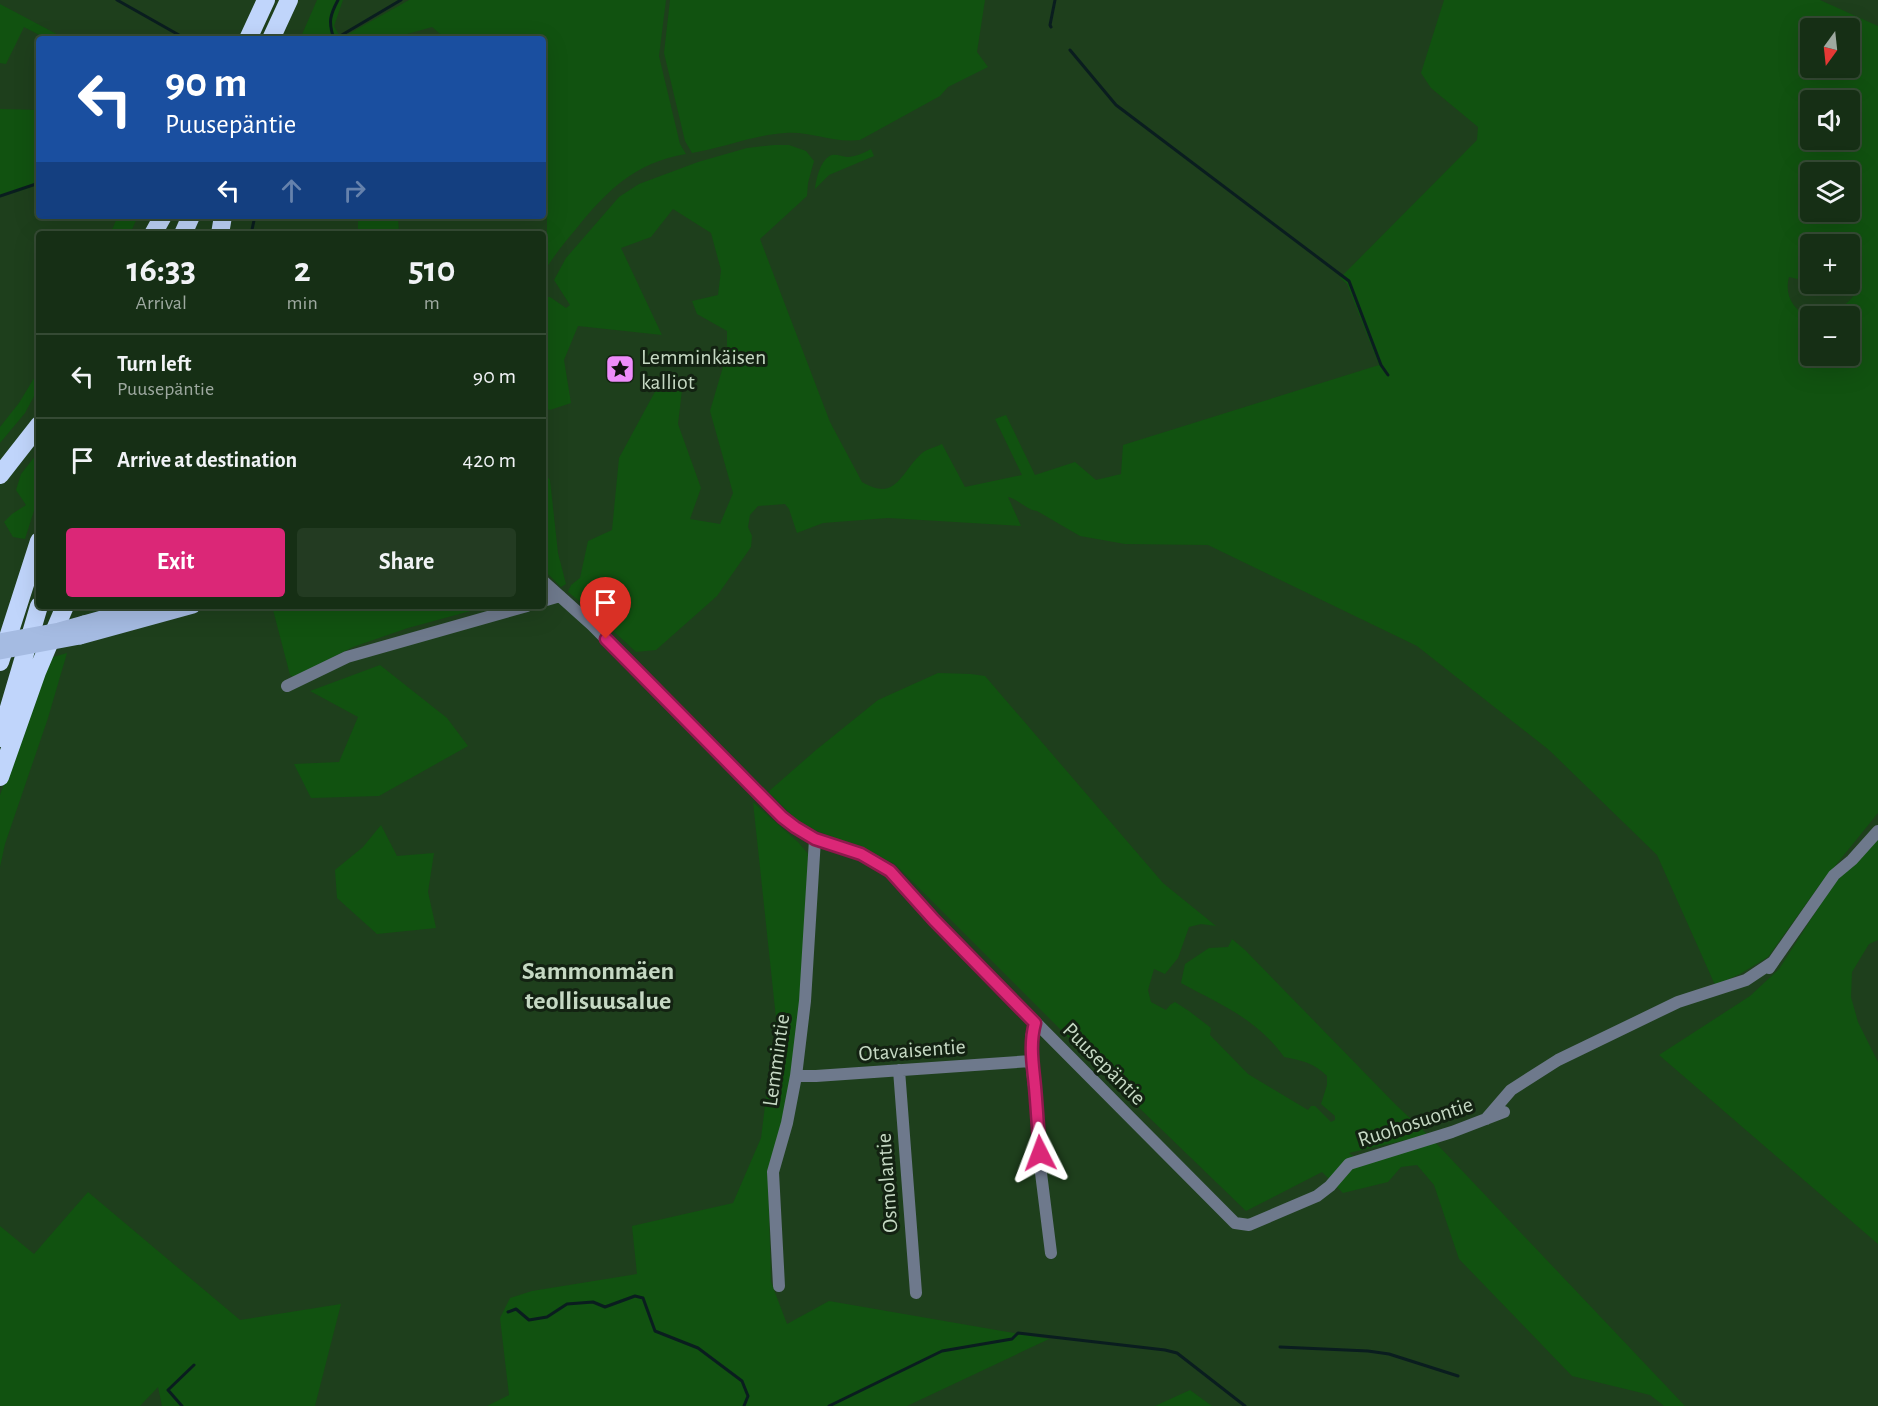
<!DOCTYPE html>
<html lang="en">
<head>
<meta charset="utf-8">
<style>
	:root { --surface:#162f15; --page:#233b22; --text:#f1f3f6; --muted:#9ea9a0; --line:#354a34; --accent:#db2777 }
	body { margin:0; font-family:"Alegreya Sans",sans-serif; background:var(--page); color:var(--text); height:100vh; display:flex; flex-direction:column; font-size:22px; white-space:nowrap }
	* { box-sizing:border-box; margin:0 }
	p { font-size:20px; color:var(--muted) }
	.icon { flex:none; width:33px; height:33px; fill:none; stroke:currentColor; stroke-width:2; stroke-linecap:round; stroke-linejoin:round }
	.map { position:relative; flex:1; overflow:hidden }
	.panel { position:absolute; left:36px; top:231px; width:510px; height:378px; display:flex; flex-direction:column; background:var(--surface); border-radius:6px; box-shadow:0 6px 24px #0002,0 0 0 2px var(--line) }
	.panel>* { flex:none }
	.banner { position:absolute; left:36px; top:36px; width:510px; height:183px; border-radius:6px; box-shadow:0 6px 24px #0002,0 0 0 2px var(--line); background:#1a4fa0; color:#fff; overflow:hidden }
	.needle { width:39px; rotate:195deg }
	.tools { position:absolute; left:1800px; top:18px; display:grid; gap:12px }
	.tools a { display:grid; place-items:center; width:60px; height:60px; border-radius:6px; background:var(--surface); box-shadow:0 6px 24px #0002,0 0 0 2px var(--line); font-size:30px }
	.pin { position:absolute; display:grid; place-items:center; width:51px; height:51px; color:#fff; margin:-62px -26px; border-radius:50% 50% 50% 0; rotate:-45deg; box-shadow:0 0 6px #0007 }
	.pin .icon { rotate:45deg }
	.me { position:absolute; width:66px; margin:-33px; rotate:357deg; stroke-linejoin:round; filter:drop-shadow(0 0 4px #0008) }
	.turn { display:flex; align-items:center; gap:21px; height:126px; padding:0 30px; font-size:27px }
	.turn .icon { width:78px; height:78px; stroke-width:2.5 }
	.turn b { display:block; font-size:42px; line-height:51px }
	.lanes { display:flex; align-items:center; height:57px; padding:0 30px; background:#0003; justify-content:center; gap:30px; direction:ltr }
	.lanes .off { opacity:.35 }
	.eta { display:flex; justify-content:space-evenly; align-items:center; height:102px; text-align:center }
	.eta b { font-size:36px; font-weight:700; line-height:42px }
	.cta { display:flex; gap:12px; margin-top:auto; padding:12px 30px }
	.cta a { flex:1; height:69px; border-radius:6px; background:var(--accent); color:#fff; font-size:24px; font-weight:700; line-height:69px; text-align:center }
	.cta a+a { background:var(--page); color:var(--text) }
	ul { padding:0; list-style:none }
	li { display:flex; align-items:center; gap:18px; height:84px; padding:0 30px; border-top:2px solid var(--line) }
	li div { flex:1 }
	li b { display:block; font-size:22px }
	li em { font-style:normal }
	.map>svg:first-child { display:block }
	.green { fill:#115210; fill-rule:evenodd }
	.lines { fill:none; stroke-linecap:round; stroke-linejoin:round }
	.stream { stroke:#0a1d1f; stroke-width:3 }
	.minor { stroke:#6e798c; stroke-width:12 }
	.major { stroke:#a5bbe2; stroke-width:15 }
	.highway { stroke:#c0d5fb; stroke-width:18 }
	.major-bridge { stroke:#a5bbe2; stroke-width:15 }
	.route-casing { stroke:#8e194d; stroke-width:15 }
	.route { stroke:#db2777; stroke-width:10 }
	.labels { text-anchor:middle; stroke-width:6; stroke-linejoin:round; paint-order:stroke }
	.poi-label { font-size:22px; fill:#c5d8c3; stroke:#132212; text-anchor:start }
	.street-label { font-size:22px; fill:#c5d8c3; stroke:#132212 }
	.quarter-label { font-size:26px; font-weight:bold; fill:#c5d8c3; stroke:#132212 }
</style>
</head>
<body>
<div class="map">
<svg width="1878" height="1406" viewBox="0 0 1878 1406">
	<rect width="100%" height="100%" fill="#1e3f1c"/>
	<path class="green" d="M317,0h26l-9,26 7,12 68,-38h257l-7,56 21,88 6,10c-50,8 -80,37 -110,75 -12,14 -24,29 -33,45v-25l4,-7v-30l-4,-2v-171h-97l-14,-12 -35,10 -17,2h-80z
		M670,0h315l-8,52 11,15 -40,20 -8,9 -80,44c-30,3 -48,-9 -75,-7 -32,2 -62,15 -93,20l-7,-12 -21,-88z
		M1444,0h376l58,26v787l-60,74 -50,70 -28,17 -25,11 -58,-130 -108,-105 -132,-104 -209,-101 -83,-1 -45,-8 -43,-25c-11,-1 -17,-11 -29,-14l13,29 -133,-8 -65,5 -26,10 -8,-24 -4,-5 -27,2 -8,9 -2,12 4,9 -1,11 -34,49 -61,54 -20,2 -40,-37 -28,-23 3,-7 9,-7 8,-37 24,-11 7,-72 39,-72 24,4 -4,34 23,64 -11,31 30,5 13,-31 -23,-82 17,-58v-22l-30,-17 -5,-13 26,-6 3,-25 -10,-37 -38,-24 -22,28 -30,11 41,87 -84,-9 -14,34 7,43 -21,7 -7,-2v-108l3,-3h4l16,11 4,-3 -16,-25 12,-22 53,-61 20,-13 59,-22 49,-14 27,-3h15l17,6 8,10 -6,22 -1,13 -47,43 70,183 32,60c34,20 38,-8 59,-28 5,-5 15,-7 21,-10l23,43 57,-12 -27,-56 11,-4 29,60 40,-13 21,18 25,-6 2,-29 256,-80 -32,-81 -7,-6 137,-138 1,-13 -47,-39 -10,-15zM1810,28h40v40h-40zM1810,100h40v40h-40zM1810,172h40v40h-40zM1835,239l16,7c2,7 11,25 10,32 -1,17 -19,30 -32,38h21v40h-40v-39c-17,-6 -26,-23 -21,-40l21,5v-38h16z
		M0,4l66,35h-19l-23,-12 -18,37 -6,-1z
		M0,109l39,1v75l-39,12z
		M871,149l3,7 -45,19 -14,14c1,-10 6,-31 17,-34 5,-1 11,2 15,2 8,0 17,-4 24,-8z
		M118,216h20l-8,18h-20z
		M358,216h40l1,18h-41z
		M39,370v17l-14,26 -25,30v-16l19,-24z
		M39,451v44l-14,44 -12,-2 -9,-15 8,-8 14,-9 -10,-15 5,-16z
		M543,471l7,9 8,73 8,31 -5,3 -13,-13 -5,-10z
		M272,606h217l-81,22 -55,19 -60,30 -3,-2z
		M67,653l-19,65 -43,126 -5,23v-72l50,-137z
		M380,665l67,53 21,28 -89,50 -68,2 -17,-34 45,-2 19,-45 -48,-26z
		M938,673l33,1 14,2 178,207 53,43 -15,-2 -12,3 -11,31 -13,16 -11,-5 -6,21 3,12 15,8 4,-5 5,-3 14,9 22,17 -1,7 38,39 60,36 3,-4h4l16,16 4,-2v-4l-14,-12 6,-19v-9c-13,-13 -26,-16 -43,-19 -28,-39 -63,-52 -103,-74l4,-19 24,-16 19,-1 4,-8 13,11 151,155 32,30 -79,18 14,10 71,-22 251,265h-21l-14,-11 -78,-19 -113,-117 -25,-74 -17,-20 -16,2 -13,15 -45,11 -21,-21 -76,39 -115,-111 -236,-236 -94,-40 -33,-32 48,-42 62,-50z
		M753,802l46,41 9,11 -8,177 -15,82 -17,63 3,106 16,42 42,-23 220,38 -142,67h-420l22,-11 -9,-77 10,-20 22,-7 105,-17 -5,-48 101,-23 28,-65 15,-120z
		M381,825l16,31 37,-3 -6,39 8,36 -59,6 -40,-36 -2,-28 28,-23z
		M1878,836v104l-9,4 -17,28 -1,25 7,25 20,40v182l-219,-189 91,-59 29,-27 54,-84z
		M88,1192l152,128 101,-16 -26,102h-153l-4,-19 -18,19h-140v-180l34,28z
		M1190,1390l22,16h-57z"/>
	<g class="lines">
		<path class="stream" d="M117,0l69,39
			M1051,27l-1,-2 5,-25
			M334,39c-6,-17 -4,-24 4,-39
			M335,39l66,-39
			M1070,50l46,55 233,176 32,84 7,10
			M0,196l39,-13
			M251,234l4,-18
			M508,1312l8,-3 13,11 18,-3 20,-13 26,-2 12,5 30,-11 8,2 12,33 43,17 44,33 6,15 -4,10
			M1280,1347l88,4 21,3 69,22
			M182,1406l-14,-16 26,-25
			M829,1406l113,-55 70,-12 6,-6 147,17 12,3 68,53"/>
		<path class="minor" d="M543,581l49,44 190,192 13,10 20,12 46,15 29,17 44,49 301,303 14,2 68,-29 13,-10 19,-22 103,-32 52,-20
			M543,601l17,-5
			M287,686l60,-29 180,-51
			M1769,968l65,-93 18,-15 26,-29
			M1035,1023l-4,14v24l6,51 4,61 10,80
			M899,1070l17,223
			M796,1076h20l215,-15
			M1486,1119l25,-29 47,-30 120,-58 68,-22 27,-18
			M779,1286l-6,-114 14,-49 9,-47 9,-75 10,-162"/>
		<path class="major" d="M84,623l61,-17
			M80,637l113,-31"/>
		<path class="highway" d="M248,39l18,-39
			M271,39l18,-39
			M153,234l10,-18
			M183,234l8,-18
			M220,234l3,-18
			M0,475l39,-50
			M0,662l39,-121
			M0,738l39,-132
			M0,777l37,-105 28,-66"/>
		<path class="major-bridge" d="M0,641l59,-11 25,-7
			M0,652l80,-15"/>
	</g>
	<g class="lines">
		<g class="route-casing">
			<path id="route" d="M606,639l176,178 13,10 20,12 46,15 29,17 44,49 101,103c-6,22 -2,42 0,64 2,22 3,44 5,66"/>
		</g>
		<use href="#route" class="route"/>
	</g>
	<defs>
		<g id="sight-square" transform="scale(1.5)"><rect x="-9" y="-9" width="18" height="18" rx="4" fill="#ed8cfa" stroke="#132212"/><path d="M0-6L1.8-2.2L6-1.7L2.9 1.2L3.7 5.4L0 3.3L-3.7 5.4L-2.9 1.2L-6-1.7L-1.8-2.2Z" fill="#111"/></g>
	</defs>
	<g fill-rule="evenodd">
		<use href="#sight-square" x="620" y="369"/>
	</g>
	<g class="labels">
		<g class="poi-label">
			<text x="641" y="364">Lemminkäisen<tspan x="641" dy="25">kalliot</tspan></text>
		</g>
		<g class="street-label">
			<text transform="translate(912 1049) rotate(-4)" y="8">Otavaisentie</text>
			<text transform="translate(775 1060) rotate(-82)" y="8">Lemmintie</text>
			<text transform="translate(1105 1063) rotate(45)" y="8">Puusepäntie</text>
			<text transform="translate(1415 1121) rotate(-18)" y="8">Ruohosuontie</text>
			<text transform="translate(886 1183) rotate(-94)" y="8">Osmolantie</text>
		</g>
		<g class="quarter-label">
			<text x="598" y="979">Sammonmäen<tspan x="598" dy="30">teollisuusalue</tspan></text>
		</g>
	</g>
</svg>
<div class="tools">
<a><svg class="needle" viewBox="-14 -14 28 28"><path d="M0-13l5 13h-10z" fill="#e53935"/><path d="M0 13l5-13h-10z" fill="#9ea9a0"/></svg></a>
<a><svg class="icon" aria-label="sound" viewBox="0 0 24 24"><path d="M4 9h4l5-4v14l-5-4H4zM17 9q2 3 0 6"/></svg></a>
<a><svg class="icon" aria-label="layers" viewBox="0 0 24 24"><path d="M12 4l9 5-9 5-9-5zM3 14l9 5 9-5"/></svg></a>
<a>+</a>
<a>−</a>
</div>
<div class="pin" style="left:606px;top:639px;background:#d93025"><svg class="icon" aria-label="arrive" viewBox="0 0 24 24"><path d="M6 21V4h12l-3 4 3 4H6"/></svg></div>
<svg class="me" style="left:1040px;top:1153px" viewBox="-20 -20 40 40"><path d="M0-17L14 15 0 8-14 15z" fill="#db2777" stroke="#fff" stroke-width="4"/></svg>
<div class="banner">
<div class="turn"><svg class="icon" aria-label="left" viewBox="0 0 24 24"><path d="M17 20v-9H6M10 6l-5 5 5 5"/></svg><div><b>90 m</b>Puusepäntie</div></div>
<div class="lanes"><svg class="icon" aria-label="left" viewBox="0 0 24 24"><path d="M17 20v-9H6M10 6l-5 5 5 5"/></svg><svg class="icon off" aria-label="ahead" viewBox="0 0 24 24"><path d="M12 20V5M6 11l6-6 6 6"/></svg><svg class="icon off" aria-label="right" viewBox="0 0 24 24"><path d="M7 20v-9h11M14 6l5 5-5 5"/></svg></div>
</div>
<section class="panel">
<div class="eta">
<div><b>16:33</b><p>Arrival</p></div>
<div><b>2</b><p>min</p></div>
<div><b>510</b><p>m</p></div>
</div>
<ul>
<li><svg class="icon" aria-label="left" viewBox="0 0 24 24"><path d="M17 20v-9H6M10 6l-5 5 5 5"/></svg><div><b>Turn left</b><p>Puusepäntie</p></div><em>90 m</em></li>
<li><svg class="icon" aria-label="arrive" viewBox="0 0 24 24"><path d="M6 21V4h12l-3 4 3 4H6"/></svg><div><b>Arrive at destination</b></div><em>420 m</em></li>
</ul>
<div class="cta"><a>Exit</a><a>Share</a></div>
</section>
</div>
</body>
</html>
